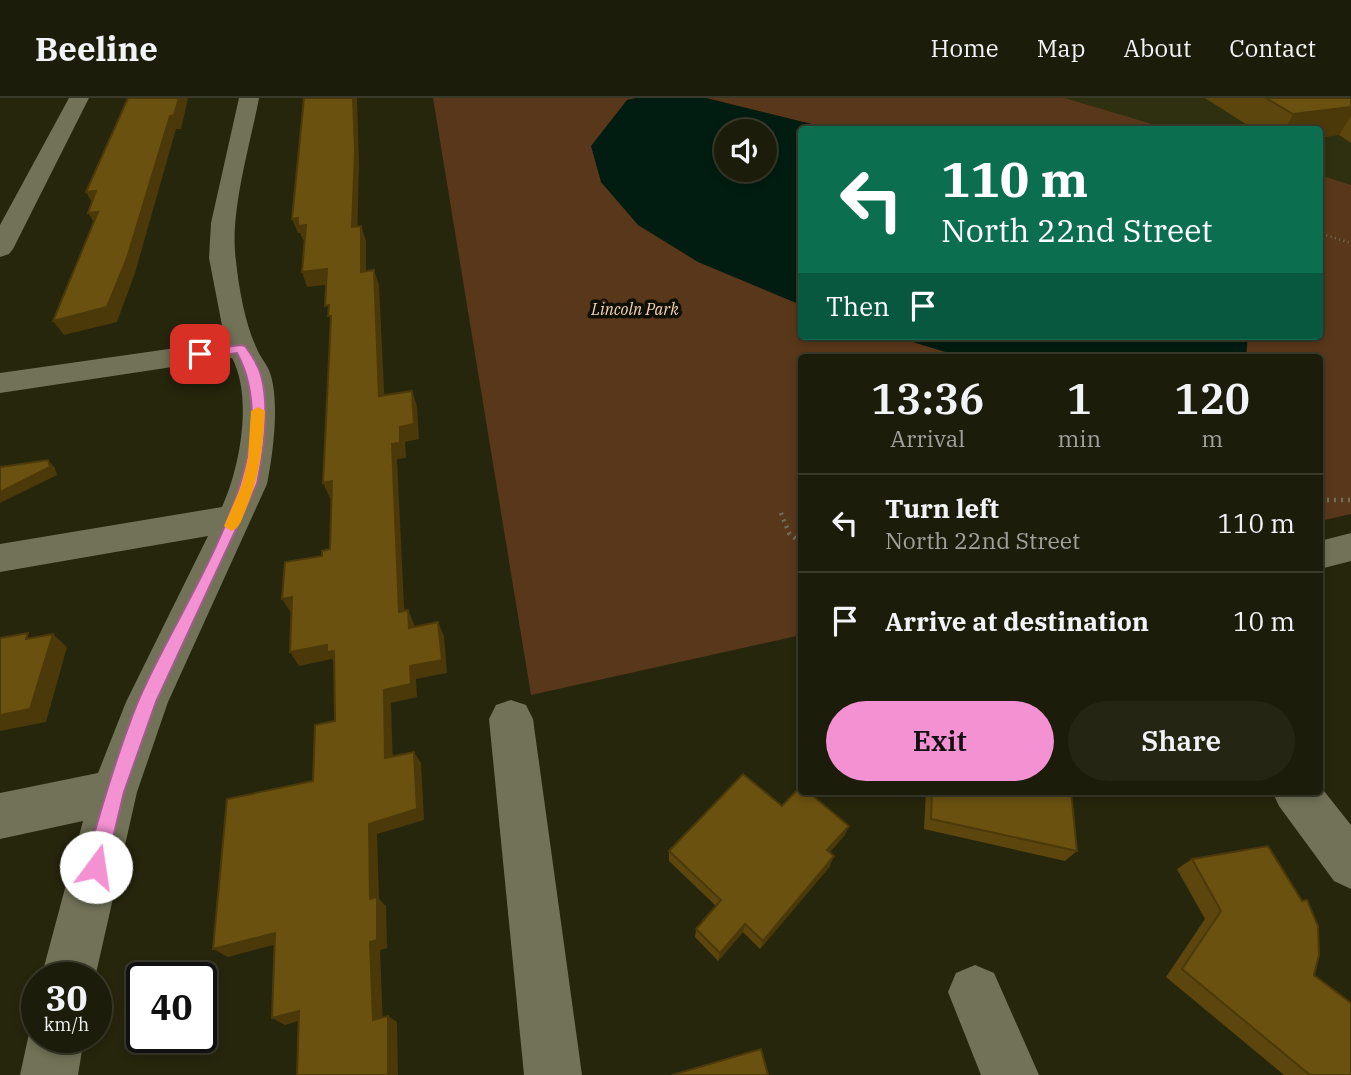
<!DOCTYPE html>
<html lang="en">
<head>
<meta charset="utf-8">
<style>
	:root { --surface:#1c1c0a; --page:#252513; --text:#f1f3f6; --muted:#a0a19c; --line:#3a3a2b; --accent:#f491d3 }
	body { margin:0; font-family:"IBM Plex Serif",serif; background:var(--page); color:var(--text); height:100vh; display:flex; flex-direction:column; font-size:26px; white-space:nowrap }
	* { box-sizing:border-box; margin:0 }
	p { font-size:23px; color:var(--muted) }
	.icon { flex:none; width:38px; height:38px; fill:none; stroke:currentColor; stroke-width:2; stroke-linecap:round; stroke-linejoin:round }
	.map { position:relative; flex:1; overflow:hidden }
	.sheet { position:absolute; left:798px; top:256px; width:525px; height:441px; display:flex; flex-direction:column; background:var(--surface); border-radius:7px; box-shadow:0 4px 10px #0003,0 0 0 2px var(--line) }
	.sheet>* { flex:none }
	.banner { position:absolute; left:798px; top:28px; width:525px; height:214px; border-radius:7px; box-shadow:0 4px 10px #0003,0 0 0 2px var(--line); background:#0b6e4f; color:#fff; overflow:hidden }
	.controls { position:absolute; left:714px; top:21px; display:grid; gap:14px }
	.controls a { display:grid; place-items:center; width:63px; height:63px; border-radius:50%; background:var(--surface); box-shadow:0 4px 10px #0003,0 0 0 2px var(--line); font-size:35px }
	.speed { position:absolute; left:21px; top:864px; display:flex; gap:14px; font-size:35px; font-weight:700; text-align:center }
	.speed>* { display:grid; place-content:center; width:91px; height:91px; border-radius:50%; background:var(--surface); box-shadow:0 4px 10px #0003,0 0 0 2px var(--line); line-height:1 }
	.speed small { font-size:18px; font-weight:400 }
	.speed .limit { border:4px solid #111; border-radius:10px; background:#fff; color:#111 }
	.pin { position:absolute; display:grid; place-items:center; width:60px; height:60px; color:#fff; margin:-30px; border-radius:14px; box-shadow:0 4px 10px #0006 }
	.me { position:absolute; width:77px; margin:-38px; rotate:14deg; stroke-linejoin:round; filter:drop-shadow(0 0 5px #0008) }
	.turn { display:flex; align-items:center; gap:24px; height:147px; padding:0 28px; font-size:32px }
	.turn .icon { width:91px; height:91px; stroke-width:2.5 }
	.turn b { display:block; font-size:49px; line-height:60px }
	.then { display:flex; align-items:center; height:66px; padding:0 28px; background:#0003; gap:14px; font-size:26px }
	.eta { display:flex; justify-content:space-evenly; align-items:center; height:119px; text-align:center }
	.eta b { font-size:42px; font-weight:600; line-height:49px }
	.button { display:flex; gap:14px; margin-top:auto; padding:14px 28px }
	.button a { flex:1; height:80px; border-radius:42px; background:var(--accent); color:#111; font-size:28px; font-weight:600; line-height:80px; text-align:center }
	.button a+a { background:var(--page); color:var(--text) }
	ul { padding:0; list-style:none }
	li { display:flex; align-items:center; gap:21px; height:98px; padding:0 28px; border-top:2px solid var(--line) }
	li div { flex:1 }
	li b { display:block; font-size:26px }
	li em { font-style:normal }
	header { display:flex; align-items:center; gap:42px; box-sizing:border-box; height:98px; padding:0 35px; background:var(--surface); border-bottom:2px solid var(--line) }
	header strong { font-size:33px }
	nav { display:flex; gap:38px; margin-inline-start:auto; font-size:24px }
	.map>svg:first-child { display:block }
	.built { fill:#2f300f }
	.green { fill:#59371a; fill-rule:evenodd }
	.water { fill:#011c10; fill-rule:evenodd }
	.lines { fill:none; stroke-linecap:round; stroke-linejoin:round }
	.path-far1 { stroke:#70715b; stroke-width:2.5; stroke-dasharray:1 3.5; stroke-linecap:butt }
	.path { stroke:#70715b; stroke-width:4.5; stroke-dasharray:2 5; stroke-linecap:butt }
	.minor { fill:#717257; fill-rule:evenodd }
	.wall { fill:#5c460d }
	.shaded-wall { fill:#4b390a }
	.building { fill:#6b510f; stroke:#4b390a; stroke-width:2 }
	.route { fill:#f491d3; stroke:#9f5e89; stroke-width:2 }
	.slow { fill:#f59e0b }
	.labels { text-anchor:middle; stroke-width:7; stroke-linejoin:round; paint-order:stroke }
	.far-park-label { font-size:16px; font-style:italic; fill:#f8d3b8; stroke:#0e0f05 }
</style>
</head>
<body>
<header>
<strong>Beeline</strong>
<nav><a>Home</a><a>Map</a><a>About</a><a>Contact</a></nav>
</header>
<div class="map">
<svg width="1351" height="977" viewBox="0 0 1351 977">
	<rect width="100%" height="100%" fill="#26260d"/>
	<path class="built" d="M1065,0h286v87l-31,-10v-45l-151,-1z"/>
	<path class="green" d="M433,0h632l104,31 -367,1v206h518v-161l31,10v329l-31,7v-164h-518l-1,278 -270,60zM726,33h39v39h-39z"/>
	<path class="water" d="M636,0h70l126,31 -30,1 -1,175 -103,-43 -60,-37 -37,-43 -10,-36 36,-46zM726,33h39v39h-39z
		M893,238h355l-2,21h-284z"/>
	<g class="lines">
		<path class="path-far1" d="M1322,136l29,9"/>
		<path class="path" d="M1320,402h31
			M781,415l8,20 13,11"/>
		<path class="minor" d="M69,0h20l-76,151 -4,5 -9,3v-32z
			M239,0h20c-9,48 -30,116 -23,163 3,28 9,63 21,88 3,8 10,15 13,24 10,29 3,81 -3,111l-99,218 -31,90 -42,186h-54l42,-157 -83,18v-46l98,-20 28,-71 82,-166 -208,36v-28l222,-37c18,-39 31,-110 10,-149l-232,35v-20l225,-32 -16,-83 2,-35z
			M1351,435v28l-31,8v-28z
			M511,602l15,5 7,14 49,356h-58l-35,-356 7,-14z
			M1320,688l31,39v64l-17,-8 -55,-75 -7,-15h48z
			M975,867l19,8 45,102h-58l-33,-83 8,-19z
			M36,920l1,20h47l-6,37h-58l8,-37z"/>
	</g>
	<path class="wall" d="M1205,0h146v45l-12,-8 -19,-5h-65z
		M926,693h145l6,60 -12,10 -141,-32z
		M782,708l67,20 -5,10 -14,16v14l-70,83 -17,-17 -25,29 -23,-24 1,-8 20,-23 -47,-45v-10z
		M1192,761l122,116 37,100h-67l-118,-98 39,-58 -28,-50z"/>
	<path class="shaded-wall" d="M179,0h9l-7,31h-5l-41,144 -18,49 -53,13 -11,-14 117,-205z
		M353,0h4l2,67 -2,77 -5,-15z
		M1351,9v9l-12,19 -19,3v-8h-35l8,-16z
		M96,93l-2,15 -8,-14z
		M98,114l-1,15 -9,-14z
		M298,120l8,7 5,14 -8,1 -3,-7h-2l-6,-14z
		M361,128l5,15v45l-5,-14z
		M327,171l5,15 -25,3 -5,-15z
		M374,172l5,15 6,126 -6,-15z
		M412,293l5,15 2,33 -14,3 1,16 -9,1 8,167 -6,-14 -7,-168 8,-17z
		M48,362l7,8 2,7 -57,28v-11z
		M332,383l7,15 -9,2 -7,-15z
		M292,499l9,14 -10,2 -9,-14z
		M408,512l6,14 1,17 -6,-13z
		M438,524l6,14 3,37 -31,6 1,18 -26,6 2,67 -8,-12 -1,-68 26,-24z
		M53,536l14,13 -21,75 -46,9v-16z
		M327,547l7,6 2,14 -4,-6 -33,7 -9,-14z
		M414,654l7,11 3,57 -47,14 2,65 7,7 1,42 -7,2 3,76 -10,-6 -3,-78 -1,-118z
		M849,728l-5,10 -21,24 4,-10z
		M834,758l-4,10 -70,83 3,-8z
		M745,826l-2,8 -25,29 2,-8z
		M275,835l13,8 -60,16 -15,-8z
		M299,913l13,6 -27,8 -13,-7z
		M388,918l9,6 1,53h-10z"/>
	<path class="building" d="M128,0h51l-5,17 -4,1 -43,142 -20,49 -54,14 45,-109 -10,1 8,-22 -10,1z
		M304,0h49l2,53 -3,76 9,-1v46l13,-2 5,126 33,-5 2,33 -14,3v16l-8,1 7,168 9,-2 1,18 29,-6 4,38 -32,6 1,18 -27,6 1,68 29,-6 3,57 -48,15 1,75 7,-2v43l-7,2 3,78 15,-4v59h-91l2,-64 -27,7 3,-85 -62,16 14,-150 86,-18 2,-56 20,-4 -1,-70 -7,1v-7l-37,7 2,-55 -10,2 3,-37 37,-6v-5l8,-2 2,-68 -9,2 8,-167h-3l1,-11 -4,1 2,-37 -25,3 4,-47 -8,1v-8l-6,1z
		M1266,0h85v9l-58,7z
		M48,362l2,7 -50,25v-25z
		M28,535l-2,6 27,-5 -23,75 -30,6v-77z
		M743,676l39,32 19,-20 1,5h5l42,35 -22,24 7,6 -71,85 -18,-17 -25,29 -24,-24 25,-29 -52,-49z
		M932,693h139l6,60 -146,-32z
		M1268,748l34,55 5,-1 11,26 1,29 -5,20 37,28v72h-41l-128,-106 39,-58 -29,-52z
		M761,951l7,26h-96z"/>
	<path class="route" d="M241,247l4,1c6,8 13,19 16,29 9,33 3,75 -4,109l-101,218 -32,90 -18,75 -3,7 -7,3 -8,-3 -3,-7c15,-56 31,-110 52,-163 39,-96 156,-248 100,-351l-37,5 -6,-4 6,-4z"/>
	<path class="slow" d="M258,309l7,4c-2,36 -5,65 -19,98 -4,9 -6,20 -15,22l-7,-5 18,-42 6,-26 3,-47z"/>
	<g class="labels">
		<g class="far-park-label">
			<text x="635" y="217">Lincoln Park</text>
		</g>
	</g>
</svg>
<div class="controls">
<a><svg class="icon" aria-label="sound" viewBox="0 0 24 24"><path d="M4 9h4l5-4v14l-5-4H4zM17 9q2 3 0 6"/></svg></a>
</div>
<div class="speed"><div>30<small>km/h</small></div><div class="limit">40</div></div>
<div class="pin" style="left:200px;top:256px;background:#d93025"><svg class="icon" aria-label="arrive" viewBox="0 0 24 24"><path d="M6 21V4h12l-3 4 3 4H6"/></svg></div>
<svg class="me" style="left:96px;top:769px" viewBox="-20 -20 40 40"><circle r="19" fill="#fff"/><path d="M0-13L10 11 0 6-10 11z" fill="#f491d3"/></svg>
<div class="banner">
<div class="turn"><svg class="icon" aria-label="left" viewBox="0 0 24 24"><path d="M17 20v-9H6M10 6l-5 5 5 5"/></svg><div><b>110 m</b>North 22nd Street</div></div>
<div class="then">Then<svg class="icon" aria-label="arrive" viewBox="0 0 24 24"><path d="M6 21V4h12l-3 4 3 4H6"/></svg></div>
</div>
<section class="sheet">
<div class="eta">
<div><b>13:36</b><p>Arrival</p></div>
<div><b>1</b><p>min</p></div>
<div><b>120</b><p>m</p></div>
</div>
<ul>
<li><svg class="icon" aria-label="left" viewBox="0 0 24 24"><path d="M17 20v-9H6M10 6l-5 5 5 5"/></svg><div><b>Turn left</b><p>North 22nd Street</p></div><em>110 m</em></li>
<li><svg class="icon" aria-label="arrive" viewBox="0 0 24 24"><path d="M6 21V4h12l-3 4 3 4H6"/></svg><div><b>Arrive at destination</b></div><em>10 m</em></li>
</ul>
<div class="button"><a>Exit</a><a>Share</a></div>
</section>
</div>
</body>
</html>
